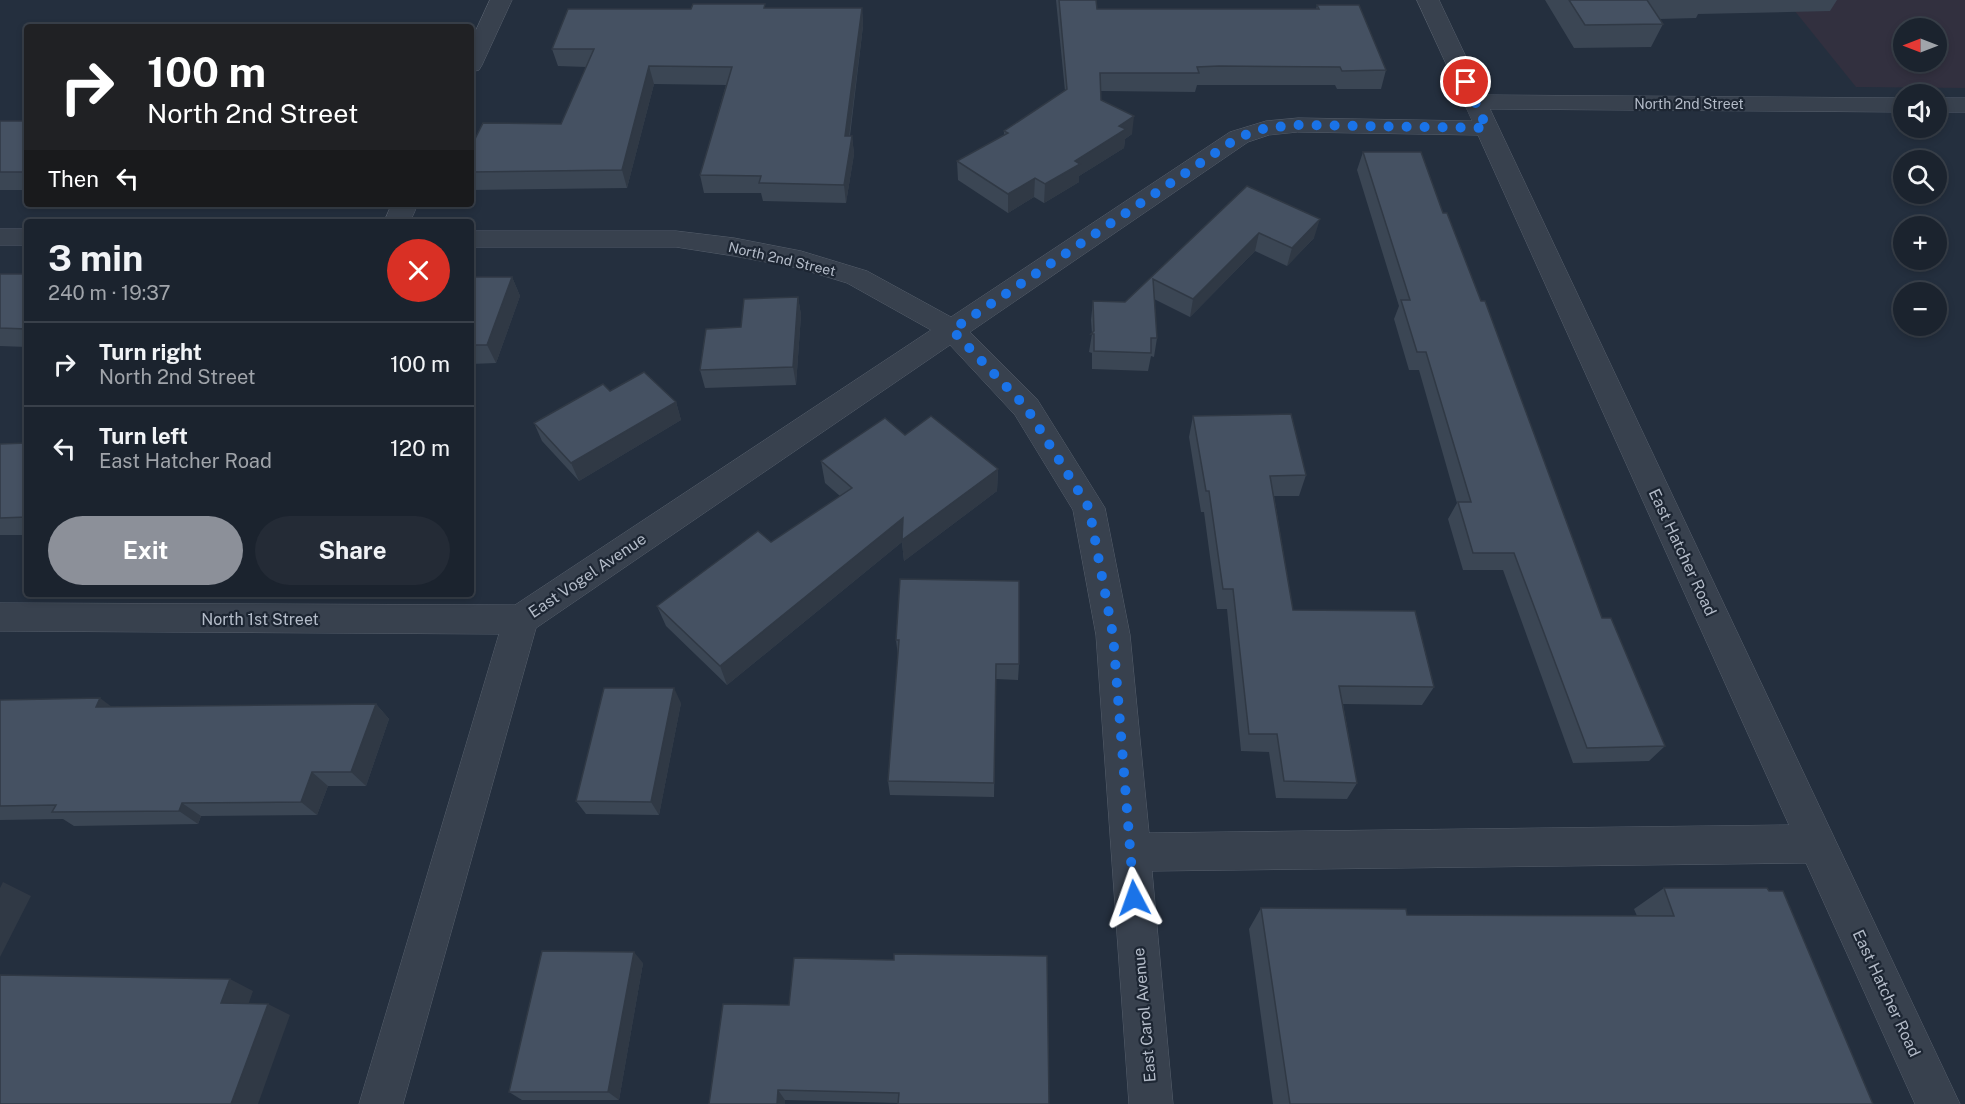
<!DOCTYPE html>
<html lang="en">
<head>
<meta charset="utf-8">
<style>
	:root { --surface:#1b232e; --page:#242b36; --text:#f1f3f6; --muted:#a0a4aa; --line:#39404a; --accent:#8c9099 }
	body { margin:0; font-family:"Public Sans",sans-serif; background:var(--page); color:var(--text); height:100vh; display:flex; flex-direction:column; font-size:22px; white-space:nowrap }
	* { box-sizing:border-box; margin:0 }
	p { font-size:20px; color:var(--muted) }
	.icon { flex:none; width:33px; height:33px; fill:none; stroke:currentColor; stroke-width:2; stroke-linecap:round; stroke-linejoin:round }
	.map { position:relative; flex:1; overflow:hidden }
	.side { position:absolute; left:24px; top:219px; width:450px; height:378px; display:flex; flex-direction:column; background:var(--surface); border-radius:6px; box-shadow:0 3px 9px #0003,0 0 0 2px var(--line) }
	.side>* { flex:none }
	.guide { position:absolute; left:24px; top:24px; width:450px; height:183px; border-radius:6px; box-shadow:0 3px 9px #0003,0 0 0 2px var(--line); background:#202124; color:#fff; overflow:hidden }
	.needle { width:39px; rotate:270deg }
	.buttons { position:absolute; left:1893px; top:18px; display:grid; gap:12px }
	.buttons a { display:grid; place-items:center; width:54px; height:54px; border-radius:50%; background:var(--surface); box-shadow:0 3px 9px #0003,0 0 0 2px var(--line); font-size:30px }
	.pin { position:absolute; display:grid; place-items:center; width:51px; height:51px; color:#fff; margin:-26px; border:3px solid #fff; border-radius:50%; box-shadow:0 2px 6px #0007 }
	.me { position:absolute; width:66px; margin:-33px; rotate:356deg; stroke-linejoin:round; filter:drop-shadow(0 0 4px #0008) }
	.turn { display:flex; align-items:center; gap:21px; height:126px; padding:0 24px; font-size:27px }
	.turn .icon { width:78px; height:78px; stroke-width:2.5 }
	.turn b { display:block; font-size:42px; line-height:51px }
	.then { display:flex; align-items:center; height:57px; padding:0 24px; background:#0003; gap:12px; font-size:22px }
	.round { display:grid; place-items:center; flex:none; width:63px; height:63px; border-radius:32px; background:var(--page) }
	.headline { display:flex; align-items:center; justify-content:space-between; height:102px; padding:0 24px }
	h1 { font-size:36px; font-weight:700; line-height:45px }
	.action { display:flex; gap:12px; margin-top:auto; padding:12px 24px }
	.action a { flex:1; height:69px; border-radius:36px; background:var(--accent); color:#fff; font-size:24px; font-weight:700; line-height:69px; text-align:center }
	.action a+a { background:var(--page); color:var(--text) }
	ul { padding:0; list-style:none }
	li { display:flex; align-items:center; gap:18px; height:84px; padding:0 24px; border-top:2px solid var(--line) }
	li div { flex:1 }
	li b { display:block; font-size:22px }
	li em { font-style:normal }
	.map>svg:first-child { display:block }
	.medical { fill:#32303f; fill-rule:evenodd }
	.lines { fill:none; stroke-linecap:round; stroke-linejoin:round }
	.minor-casing { stroke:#565f6c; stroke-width:1 }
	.minor { fill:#38414e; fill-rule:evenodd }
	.wall { fill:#3b4654 }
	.shaded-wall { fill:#303945 }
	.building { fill:#455162; stroke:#303945; stroke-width:1.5 }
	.route { stroke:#1a73e8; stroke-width:10; stroke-dasharray:0 18 }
	.labels { text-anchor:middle; stroke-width:4.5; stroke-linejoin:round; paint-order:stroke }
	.far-street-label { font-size:14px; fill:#b4bcc9; stroke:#1d2633 }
	.street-label { font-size:16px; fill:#b4bcc9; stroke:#1d2633 }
</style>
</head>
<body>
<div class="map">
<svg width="1965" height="1104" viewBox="0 0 1965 1104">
	<rect width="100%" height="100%" fill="#242f3e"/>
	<path class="medical" d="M1786,0h179v88l-109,-1zM1904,28h32v34h-32z"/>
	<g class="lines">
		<g class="minor-casing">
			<path id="minor" d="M490,0h22l-30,65 -3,5 -8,2v-31z
				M1417,0h22l45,95 420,3v14l-414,-3 470,995h-45l-109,-241 -654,8 21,233h-44l-33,-469 -23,-125 -58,-95 -65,-70 -414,283 -133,476h-44l140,-470 -499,-3v-28l515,2 416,-275 -84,-47 -49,-15 -64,-12 -58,-9h-205v-16h205l58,7 67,13 66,20 84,46 279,-185 36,-11 32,-3 174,3zM1298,132l180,3 311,690 -640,8 -19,-198 -25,-127 -68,-109 -67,-67 278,-190 21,-7z
				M1936,98h29v14h-29z
				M392,204h26l-8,18h-26z
				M0,229h27v16h-27z"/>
		</g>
		<use href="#minor" class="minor"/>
	</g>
	<path class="wall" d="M1056,0h40l1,9h219l1,-4 69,65 -5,19h-44l-2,-4h-138l-2,7 -94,-1v9l31,34 -7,5 -1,9 -45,28v6l-35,21 -10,-6 -26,16 -50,-33 -1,-19 47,-26v-4l61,-40z
		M1545,0h292l-7,11 -132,3 -2,4 -37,1 4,5 -12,23 -77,1z
		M765,4v4h97l1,18 -13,110h2l2,18 -8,49 -83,-2 -2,-8h-57l-4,-18 26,-90 -72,-1 -27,104 -156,2v-43l90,-23 25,-57 -28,-1 -6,-17 139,-40z
		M0,121h27v69h-27z
		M1363,152l80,61 159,405 63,128 -16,15 -76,2 -70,-193h-40l-15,-51 9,-16 -38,-133h-10l-15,-51 5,-13 -42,-136z
		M1247,186l67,52 -27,28 -32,-15 -65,66 -36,-18 3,39 -3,19 -3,-1 -3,15 -56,-2v-16l-3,-1 3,-18 -1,-14 2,-19 32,1z
		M0,274h27v73l-27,-1z
		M471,277h41l8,19 -24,67 -25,1z
		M798,297l3,18 -5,70 -91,3 -5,-18 41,-43z
		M610,391l66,11 5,18 -102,61 -37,-40 -8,-18z
		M1193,416l113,59 -7,21h-25l19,114 141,77 -12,18 -79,-1 14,79 -10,16 -71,-1 -7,-46 -28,-1 -14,-142h-10l-13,-97h-3l-12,-75z
		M905,435l93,34 -1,22 -93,70 -2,-19 -175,143 -61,-59 -9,-20 114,-64 69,-46 -15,-13 -4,-22z
		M27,443v92h-27v-91z
		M896,640l123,24 -1,16 -22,-1 -2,118 -104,-2 -2,-14 10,-125z
		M0,700l112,7 264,-3 13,15 -23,67h-38l-11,29 -116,1 -3,8 -124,2 -11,-7 -63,1z
		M681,703l-22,112 -73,-1 -10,-13z
		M1664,888l209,216h-600l-24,-175 12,-21 146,7 230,1 -3,-7z
		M1047,956l-149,147 -113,-3 -76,4 80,-99 105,-45z
		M643,963l-24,137h-97l-13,-8z"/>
	<path class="shaded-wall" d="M862,8l1,18 -16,127 -2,-17z
		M649,66l5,18 -27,104 -5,-18z
		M1134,116l-2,18 -7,5 -1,9 -45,28v6l-35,21 1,-19 74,-58z
		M852,136l2,18 -8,49 -2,-18z
		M1035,178l-1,19 -26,16v-19z
		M1320,219l-6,19 -27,28 5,-18z
		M1259,233l-4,18 -65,66 3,-18z
		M512,277l8,19 -24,67 -9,-18z
		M798,297l3,18 -5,70 -3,-18z
		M676,402l5,18 -102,61 -8,-18z
		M998,469l-1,22 -93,70 -2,-19 -175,143 -7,-19 183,-148z
		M674,688l7,15 -22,112 -8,-13z
		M100,698l20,15 -24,-6z
		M376,704l13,15 -23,67 -15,-14z
		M312,772l16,14 -11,29 -16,-13z
		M182,803l19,13 -3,8 -19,-13z
		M3,882l28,14 -31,61v-69z
		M634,952l9,11 -24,137 -11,-8z
		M230,979l23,12 -8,23 -24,-11z
		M268,1004l22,11 -32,89h-27z
		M778,1090l7,10v4h-8z"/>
	<path class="building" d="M1059,0h37l1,9h222l-2,-4h42l27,65 -44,1 -2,-4 -121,-1 -22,1 2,6h-99l1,27 33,16 -15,10 7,3 -51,32 5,3 -35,20 -10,-6 -27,16 -51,-33 51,-28 -4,-2 63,-42z
		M1569,0h78l16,24 -78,1z
		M693,4h72l-1,4h98l-17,128h7l-8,49 -85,-2 2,-7 -61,-1 32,-108 -83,-1 -27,104 -151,2v-25l12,-24 78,1 33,-75h-42l16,-40h123z
		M0,121h27v51h-27z
		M1363,152h58l22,61h4l34,88h4l117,317h9l54,128 -78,2 -73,-195h-41l-15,-51h13l-45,-150h-9l-16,-52h9z
		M1247,186l73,33 -28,29 -33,-15 -66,66 -40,-20 4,59h-6v15l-57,-2v-17h-3l3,-3 -1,-30 32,1z
		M0,274h27v55l-27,-1z
		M471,277h41l-25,68h-16z
		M798,297l-5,70 -93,3 6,-41 35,-2 3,-28z
		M644,372l32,30 -105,61 -37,-40 69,-39 7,7z
		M1291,414l15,61 -36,1 23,134 122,1 19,76 -95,-1 18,97 -73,-2 -7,-47h-28l-16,-145h-10l-14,-98h-3l-13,-75z
		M931,416l67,53 -96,71 1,-22 -183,148 -63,-60 101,-75 13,11 81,-54 -31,-27 64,-43 20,17z
		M27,443v74l-27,1v-74z
		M900,579l119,2v83h-23l-2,119 -106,-2 11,-141h-3z
		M604,688h70l-23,114 -75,-1z
		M100,698l-4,9 280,-3 -25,68h-39l-11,30 -119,1 -3,8 -127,1 4,-7 -56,1v-106z
		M1664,888h103l2,3h14l90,213h-583l-29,-196 145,1 1,6 267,1z
		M542,951l92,1 -26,140h-99z
		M894,954l153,2 2,148h-151l1,-11 -121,-3 -1,14h-68l14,-100 66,1 5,-47 100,2z
		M0,975l230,4 -9,24 47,1 -37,100h-231z"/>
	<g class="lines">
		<path class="route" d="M1134,898l-21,-263 -24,-127 -63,-101 -74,-77 287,-193 27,-9 32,-3 189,3 -21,-46"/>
	</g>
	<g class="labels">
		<g class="far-street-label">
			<text x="1689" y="109">North 2nd Street</text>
			<text transform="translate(782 259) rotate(13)" y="5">North 2nd Street</text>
		</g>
		<g class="street-label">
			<text transform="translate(1683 552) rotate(65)" y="6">East Hatcher Road</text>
			<text transform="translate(587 575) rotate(-34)" y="6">East Vogel Avenue</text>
			<text x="260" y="625">North 1st Street</text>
			<text transform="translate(1887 993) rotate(65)" y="6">East Hatcher Road</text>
			<text transform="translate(1144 1015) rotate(-95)" y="6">East Carol Avenue</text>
		</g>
	</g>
</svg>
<div class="buttons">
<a><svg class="needle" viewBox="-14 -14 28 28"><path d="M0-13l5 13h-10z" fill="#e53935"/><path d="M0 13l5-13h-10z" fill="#a0a4aa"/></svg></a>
<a><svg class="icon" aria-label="sound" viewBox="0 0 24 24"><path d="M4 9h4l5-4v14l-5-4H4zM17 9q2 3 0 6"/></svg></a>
<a><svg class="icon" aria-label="search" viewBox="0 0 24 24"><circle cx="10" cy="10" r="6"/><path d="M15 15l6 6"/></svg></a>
<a>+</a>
<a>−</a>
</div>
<div class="pin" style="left:1466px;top:82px;background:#d93025"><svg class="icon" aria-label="arrive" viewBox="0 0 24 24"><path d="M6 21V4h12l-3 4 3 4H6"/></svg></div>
<svg class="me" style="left:1134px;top:898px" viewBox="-20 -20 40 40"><path d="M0-17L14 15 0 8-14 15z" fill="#1a73e8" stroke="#fff" stroke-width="4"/></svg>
<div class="guide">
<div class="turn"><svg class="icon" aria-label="right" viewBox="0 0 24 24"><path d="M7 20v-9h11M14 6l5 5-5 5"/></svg><div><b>100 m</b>North 2nd Street</div></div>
<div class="then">Then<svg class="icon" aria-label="left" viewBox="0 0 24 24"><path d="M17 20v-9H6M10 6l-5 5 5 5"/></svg></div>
</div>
<section class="side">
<div class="headline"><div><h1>3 min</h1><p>240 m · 19:37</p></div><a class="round" style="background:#d93025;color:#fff"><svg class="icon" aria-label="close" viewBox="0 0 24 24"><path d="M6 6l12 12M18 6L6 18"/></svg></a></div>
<ul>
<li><svg class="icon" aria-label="right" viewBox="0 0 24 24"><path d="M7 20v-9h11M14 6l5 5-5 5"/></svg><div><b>Turn right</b><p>North 2nd Street</p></div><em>100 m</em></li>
<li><svg class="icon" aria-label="left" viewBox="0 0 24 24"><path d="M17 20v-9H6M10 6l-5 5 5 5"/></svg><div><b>Turn left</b><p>East Hatcher Road</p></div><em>120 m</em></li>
</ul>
<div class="action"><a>Exit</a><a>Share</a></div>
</section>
</div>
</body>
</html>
